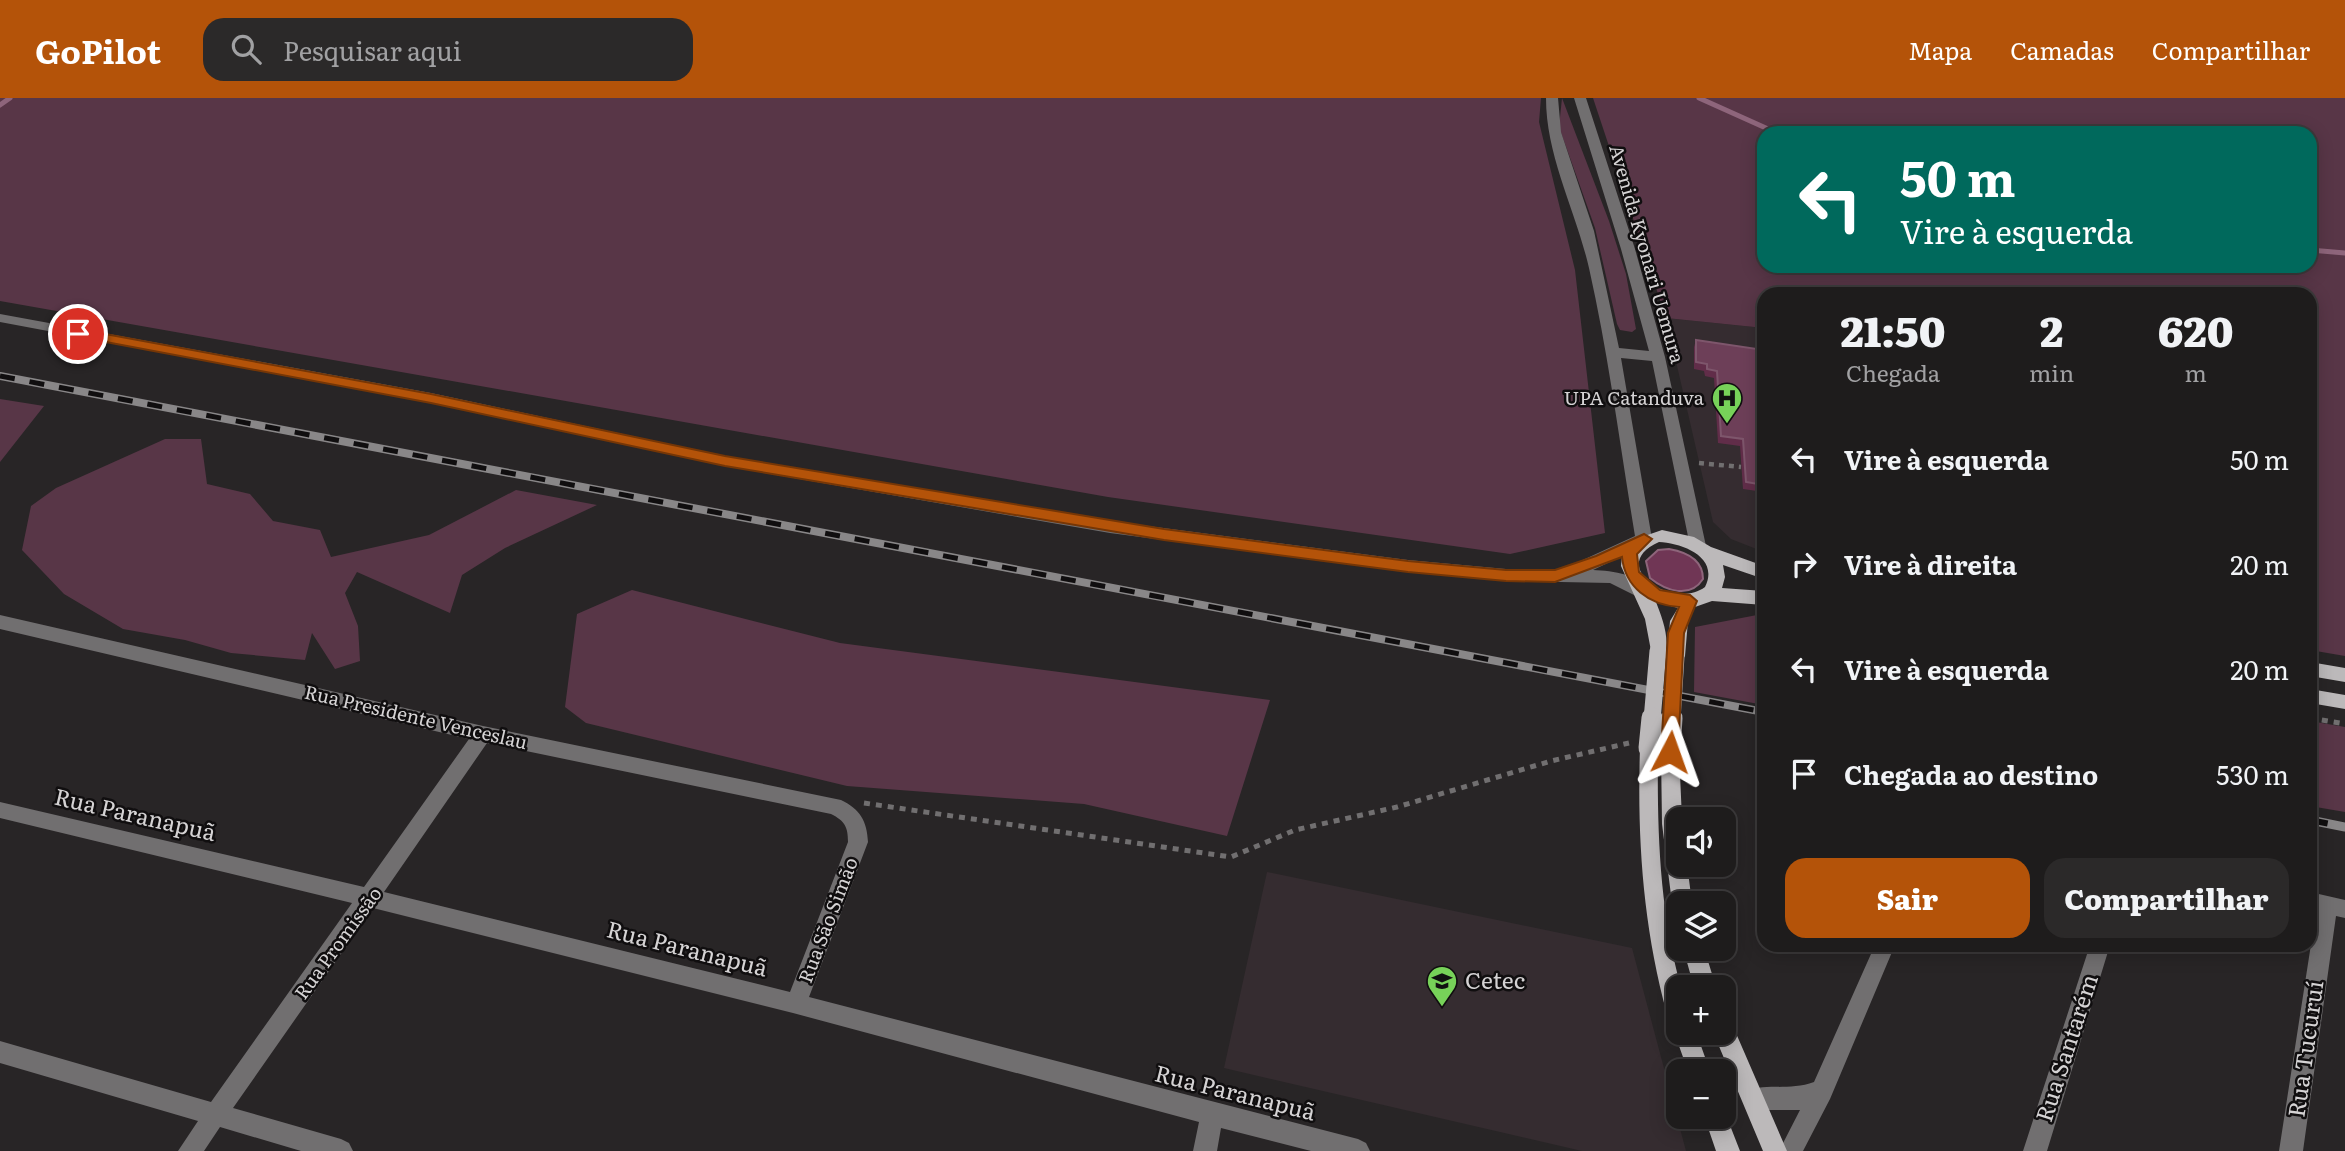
<!DOCTYPE html>
<html lang="pt">
<head>
<meta charset="utf-8">
<style>
	:root { --surface:#1e1c1c; --page:#2b2929; --text:#f1f3f6; --muted:#a1a1a3; --line:#3c3a3b; --accent:#b45309 }
	body { margin:0; font-family:Literata,serif; background:var(--page); color:var(--text); height:100vh; display:flex; flex-direction:column; font-size:26px; white-space:nowrap }
	* { box-sizing:border-box; margin:0 }
	p { font-size:23px; color:var(--muted) }
	.icon { flex:none; width:38px; height:38px; fill:none; stroke:currentColor; stroke-width:2; stroke-linecap:round; stroke-linejoin:round }
	.map { position:relative; flex:1; overflow:hidden }
	.side { position:absolute; left:1757px; top:189px; width:560px; height:665px; display:flex; flex-direction:column; background:var(--surface); border-radius:21px; box-shadow:0 4px 18px #0003,0 0 0 2px var(--line) }
	.side>* { flex:none }
	.hud { position:absolute; left:1757px; top:28px; width:560px; height:147px; border-radius:21px; box-shadow:0 4px 18px #0003,0 0 0 2px var(--line); background:#00695c; color:#fff; overflow:hidden }
	.fabs { position:absolute; left:1666px; top:709px; display:grid; gap:14px }
	.fabs a { display:grid; place-items:center; width:70px; height:70px; border-radius:14px; background:var(--surface); box-shadow:0 4px 18px #0003,0 0 0 2px var(--line); font-size:35px }
	.pin { position:absolute; display:grid; place-items:center; width:60px; height:60px; color:#fff; margin:-30px; border:4px solid #fff; border-radius:50%; box-shadow:0 2px 7px #0007 }
	.me { position:absolute; width:77px; margin:-38px; rotate:4deg; stroke-linejoin:round; filter:drop-shadow(0 0 5px #0008) }
	.turn { display:flex; align-items:center; gap:24px; height:147px; padding:0 28px; font-size:32px }
	.turn .icon { width:91px; height:91px; stroke-width:2.5 }
	.turn b { display:block; font-size:49px; line-height:60px }
	.eta { display:flex; justify-content:space-evenly; align-items:center; height:119px; text-align:center }
	.eta b { font-size:42px; font-weight:800; line-height:49px }
	.button { display:flex; gap:14px; margin-top:auto; padding:14px 28px }
	.button a { flex:1; height:80px; border-radius:21px; background:var(--accent); color:#fff; font-size:28px; font-weight:800; line-height:80px; text-align:center }
	.button a+a { background:var(--page); color:var(--text) }
	ul { padding:0; list-style:none }
	li { display:flex; align-items:center; gap:21px; height:105px; padding:0 28px }
	li div { flex:1 }
	li b { display:block; font-size:26px }
	li em { font-style:normal }
	header { display:flex; align-items:center; gap:42px; box-sizing:border-box; height:98px; padding:0 35px; background:var(--accent); color:#fff }
	header strong { font-size:33px }
	nav { display:flex; gap:38px; margin-inline-start:auto; font-size:24px }
	.search { width:490px; height:63px; background:var(--page); display:flex; align-items:center; gap:18px; box-sizing:border-box; padding:0 24px; border-radius:21px; color:var(--muted); font-size:26px }
	.map>svg:first-child { display:block }
	.built { fill:#352c30 }
	.green { fill:#583647; fill-rule:evenodd }
	.water { fill:#703655; stroke:#8e657b; stroke-width:2 }
	.lines { fill:none; stroke-linecap:round; stroke-linejoin:round }
	.stream { stroke:#8e657b; stroke-width:5 }
	.path-far1 { stroke:#716f70; stroke-width:4.5; stroke-dasharray:5 5; stroke-linecap:butt }
	.path { stroke:#716f70; stroke-width:5; stroke-dasharray:6 6; stroke-linecap:butt }
	.minor { fill:#716f70; fill-rule:evenodd }
	.major { fill:#bcb9ba; fill-rule:evenodd }
	.rail-far1-casing { stroke:#898788; stroke-width:8 }
	.rail-casing { stroke:#898788; stroke-width:9 }
	.rail-far1 { stroke:#100e0f; stroke-width:5; stroke-dasharray:15; stroke-linecap:butt }
	.rail { stroke:#100e0f; stroke-width:6; stroke-dasharray:18; stroke-linecap:butt }
	.major-bridge-far1 { stroke:#bcb9ba; stroke-width:17 }
	.major-bridge { stroke:#bcb9ba; stroke-width:21 }
	.wall { fill:#612d49 }
	.building { fill:#6d3f58; stroke:#7e566c; stroke-width:2 }
	.route { fill:#b45309; stroke:#753606; stroke-width:2 }
	.labels { text-anchor:middle; stroke-width:5; stroke-linejoin:round; paint-order:stroke }
	.street-label { font-size:19px; fill:#d5d3d4; stroke:#100e0f }
	.poi-label { font-size:19px; fill:#d5d3d4; stroke:#100e0f; text-anchor:end }
	.near-street-label { font-size:23px; fill:#d5d3d4; stroke:#100e0f }
	.near-poi-label { font-size:23px; fill:#d5d3d4; stroke:#100e0f; text-anchor:start }
</style>
</head>
<body>
<header>
<strong>GoPilot</strong>
<div class="search"><svg class="icon" aria-label="search" viewBox="0 0 24 24"><circle cx="10" cy="10" r="6"/><path d="M15 15l6 6"/></svg>Pesquisar aqui</div>
<nav><a>Mapa</a><a>Camadas</a><a>Compartilhar</a></nav>
</header>
<div class="map">
<svg width="2345" height="1053" viewBox="0 0 2345 1053">
	<rect width="100%" height="100%" fill="#282526"/>
	<path class="built" d="M1666,220l98,10v224l-33,-13 -18,-17z
		M1267,774l365,76 54,203h-104l-358,-83z"/>
	<path class="green" d="M0,0h1541l-2,24 36,148 30,263 -95,21 -402,-57 -1108,-196z
		M1562,0l47,123 17,53 10,55 -4,3 -12,-2 -3,-6 -22,-96 -36,-101z
		M1593,0h752v558l-35,-6v-356h-546v34l-98,-10zM2310,35v133h-546v-133z
		M0,301l44,7 -44,56z
		M165,341h36l6,45 43,10 23,27 47,9 11,27 98,-22 87,-45 81,15 -92,43 -43,27 -12,38 -93,-41 -12,21 13,33 2,35 -25,8 -23,-36 -7,27 -74,-7 -46,-13 -62,-11 -59,-35 -42,-44 9,-44 25,-18z
		M632,492l208,53 430,57 -43,136 -143,-32 -237,-18 -261,-63 -21,-16 12,-93z
		M1757,517l7,1v89l-70,-13 1,-65z
		M2310,623l35,6v85l-35,-6z"/>
	<path class="water" d="M1669,451c17,3 34,10 34,30 -13,20 -37,12 -53,-1l-4,-17 12,-11z"/>
	<g class="lines">
		<path class="stream" d="M1699,0l78,35
			M0,7l10,-7
			M2310,152l35,3"/>
		<path class="path-far1" d="M1699,365l42,4
			M2310,620l9,2"/>
		<path class="path" d="M2310,620l35,6
			M864,705l367,54 64,-27 102,-23 154,-46 78,-18"/>
		<path class="minor" d="M1546,0h12l3,34 33,99 25,117 30,3 -28,-102 -47,-151h12l49,151 30,108 41,189 -8,6 -8,-6 -38,-185 -31,-3 31,181 -2,4 -57,27c20,1 48,4 60,23l-3,5 -6,2 -34,-17 -104,-2 -98,-9 -298,-39 -385,-67 -294,-63 -431,-81v-8l431,79 294,63 385,65 298,39 98,9 55,1 74,-34c-15,-90 -26,-179 -46,-268 -13,-57 -43,-111 -43,-170z
			M0,517l483,111 358,74c19,9 26,21 27,42l-59,155 549,142 8,4 4,8h-59l-90,-23 -4,23h-24l6,-29 -406,-109 -420,-105 -140,200 108,31 8,4 4,8h-52l-81,-24 -16,24h-26l20,-30 -198,-58v-22l211,61 141,-199 -352,-85v-16l364,85 105,-148 -469,-110zM487,645l344,71c14,7 17,13 17,28l-58,150 -406,-100z
			M2310,794l35,8v18l-9,-2 -33,235h-24l37,-239 -6,-2z
			M1875,847h20l-65,154 -27,52h-24l21,-41h-45l-8,-3 -3,-8 3,-8c19,-8 43,0 67,-9z
			M2090,847h20l-63,206h-24z"/>
		<path class="major" d="M1662,432l32,7 17,10 53,19v13l-41,-14 2,12 -3,11 42,3v14l-52,-4 -17,6 -7,14 -3,35 -3,5h-12l-3,-5 3,-35 8,-13 -22,-6c6,15 15,39 8,54h-12l-7,-37 -24,-53 1,-12 11,-14zM1659,444c23,1 61,15 46,45 -32,24 -100,-21 -46,-45z
			M2310,564l35,6v14l-35,-6z
			M2310,591l35,6v14l-35,-6z
			M1649,642l7,2 2,6c-1,80 1,161 23,239h-3v45h18l14,39h-22l-14,-39 4,-8 -8,-3 -3,-7c-24,-88 -30,-175 -27,-266l2,-6z
			M1670,646l7,2 2,6 3,67h-4v45h9l5,39h-14v8l-6,-8 -10,-79 -1,-72 2,-6z
			M1683,850h21l12,39h-22z
			M1724,923l8,3 55,127h-24l-50,-119h11z
			M1724,1012l16,41h-24l-12,-35h20z"/>
		<g class="rail-far1-casing">
			<path id="rail-far1" d="M0,278l1764,336"/>
		</g>
		<g class="rail-casing">
			<path id="rail" d="M2310,722l35,7"/>
		</g>
		<use href="#rail-far1" class="rail-far1"/>
		<use href="#rail" class="rail"/>
		<path class="major-bridge-far1" d="M1652,622l6,-69
			M1672,622l4,-64"/>
		<path class="major-bridge" d="M1649,650l3,-30
			M1670,654l2,-34"/>
	</g>
	<path class="wall" d="M1764,237v157l-21,-3 -3,-43 -22,-3 -4,-65 -9,-2 -1,-5 -10,-2v-22l2,-7 68,10z"/>
	<path class="building" d="M1696,242l68,10v135l-18,-3 -3,-43 -22,-3 -4,-65 -10,-2v-5l-11,-2z"/>
	<path class="route" d="M78,231l353,65 294,62 439,73 244,32 98,9h49l41,-14 48,-22 8,5 -15,15 2,18 21,18 30,5 7,6 -13,32 -6,119 -8,7 -9,-7 7,-119 11,-26c-30,-2 -54,-20 -57,-50l-67,25 -49,-1 -98,-9 -244,-32 -439,-74 -294,-63 -357,-67 -2,-2z"/>
	<defs>
		<g id="hospital-pin" transform="scale(1.575)"><path d="M0 17L-7.5 6A9.5 9.5 0 1 1 7.5 6Z" fill="#77d259" stroke="#100e0f"/><path d="M-5-5h3v3.5h4V-5h3V5h-3V1.5h-4V5h-3Z" fill="#111"/></g>
		<g id="university-pin" transform="scale(1.575)"><path d="M0 17L-7.5 6A9.5 9.5 0 1 1 7.5 6Z" fill="#77d259" stroke="#100e0f"/><path d="M0-5L7-2L0 1L-7-2ZM-4 1L0 2.5L4 1V4Q0 6-4 4Z" fill="#111"/></g>
	</defs>
	<g fill-rule="evenodd">
		<use href="#hospital-pin" x="1727" y="300"/>
		<use href="#university-pin" x="1442" y="883"/>
	</g>
	<g class="labels">
		<g class="street-label">
			<text transform="translate(1647 156) rotate(74)" y="7">Avenida Kyonari Uemura</text>
			<text transform="translate(416 619) rotate(13)" y="7">Rua Presidente Venceslau</text>
			<text transform="translate(828 822) rotate(-69)" y="7">Rua São Simão</text>
			<text transform="translate(338 845) rotate(-54)" y="7">Rua Promissão</text>
		</g>
		<g class="poi-label">
			<text x="1704" y="307">UPA Catanduva</text>
		</g>
		<g class="near-street-label">
			<text transform="translate(135 717) rotate(13)" y="8">Rua Paranapuã</text>
			<text transform="translate(687 851) rotate(14)" y="8">Rua Paranapuã</text>
			<text transform="translate(2067 950) rotate(-72)" y="8">Rua Santarém</text>
			<text transform="translate(2306 951) rotate(-82)" y="8">Rua Tucuruí</text>
			<text transform="translate(1235 995) rotate(14)" y="8">Rua Paranapuã</text>
		</g>
		<g class="near-poi-label">
			<text x="1465" y="891">Cetec</text>
		</g>
	</g>
</svg>
<div class="fabs">
<a><svg class="icon" aria-label="sound" viewBox="0 0 24 24"><path d="M4 9h4l5-4v14l-5-4H4zM17 9q2 3 0 6"/></svg></a>
<a><svg class="icon" aria-label="layers" viewBox="0 0 24 24"><path d="M12 4l9 5-9 5-9-5zM3 14l9 5 9-5"/></svg></a>
<a>+</a>
<a>−</a>
</div>
<div class="pin" style="left:78px;top:236px;background:#d93025"><svg class="icon" aria-label="arrive" viewBox="0 0 24 24"><path d="M6 21V4h12l-3 4 3 4H6"/></svg></div>
<svg class="me" style="left:1670px;top:654px" viewBox="-20 -20 40 40"><path d="M0-17L14 15 0 8-14 15z" fill="#b45309" stroke="#fff" stroke-width="4"/></svg>
<div class="hud">
<div class="turn"><svg class="icon" aria-label="left" viewBox="0 0 24 24"><path d="M17 20v-9H6M10 6l-5 5 5 5"/></svg><div><b>50 m</b>Vire à esquerda</div></div>
</div>
<section class="side">
<div class="eta">
<div><b>21:50</b><p>Chegada</p></div>
<div><b>2</b><p>min</p></div>
<div><b>620</b><p>m</p></div>
</div>
<ul>
<li><svg class="icon" aria-label="left" viewBox="0 0 24 24"><path d="M17 20v-9H6M10 6l-5 5 5 5"/></svg><div><b>Vire à esquerda</b></div><em>50 m</em></li>
<li><svg class="icon" aria-label="right" viewBox="0 0 24 24"><path d="M7 20v-9h11M14 6l5 5-5 5"/></svg><div><b>Vire à direita</b></div><em>20 m</em></li>
<li><svg class="icon" aria-label="left" viewBox="0 0 24 24"><path d="M17 20v-9H6M10 6l-5 5 5 5"/></svg><div><b>Vire à esquerda</b></div><em>20 m</em></li>
<li><svg class="icon" aria-label="arrive" viewBox="0 0 24 24"><path d="M6 21V4h12l-3 4 3 4H6"/></svg><div><b>Chegada ao destino</b></div><em>530 m</em></li>
</ul>
<div class="button"><a>Sair</a><a>Compartilhar</a></div>
</section>
</div>
</body>
</html>
